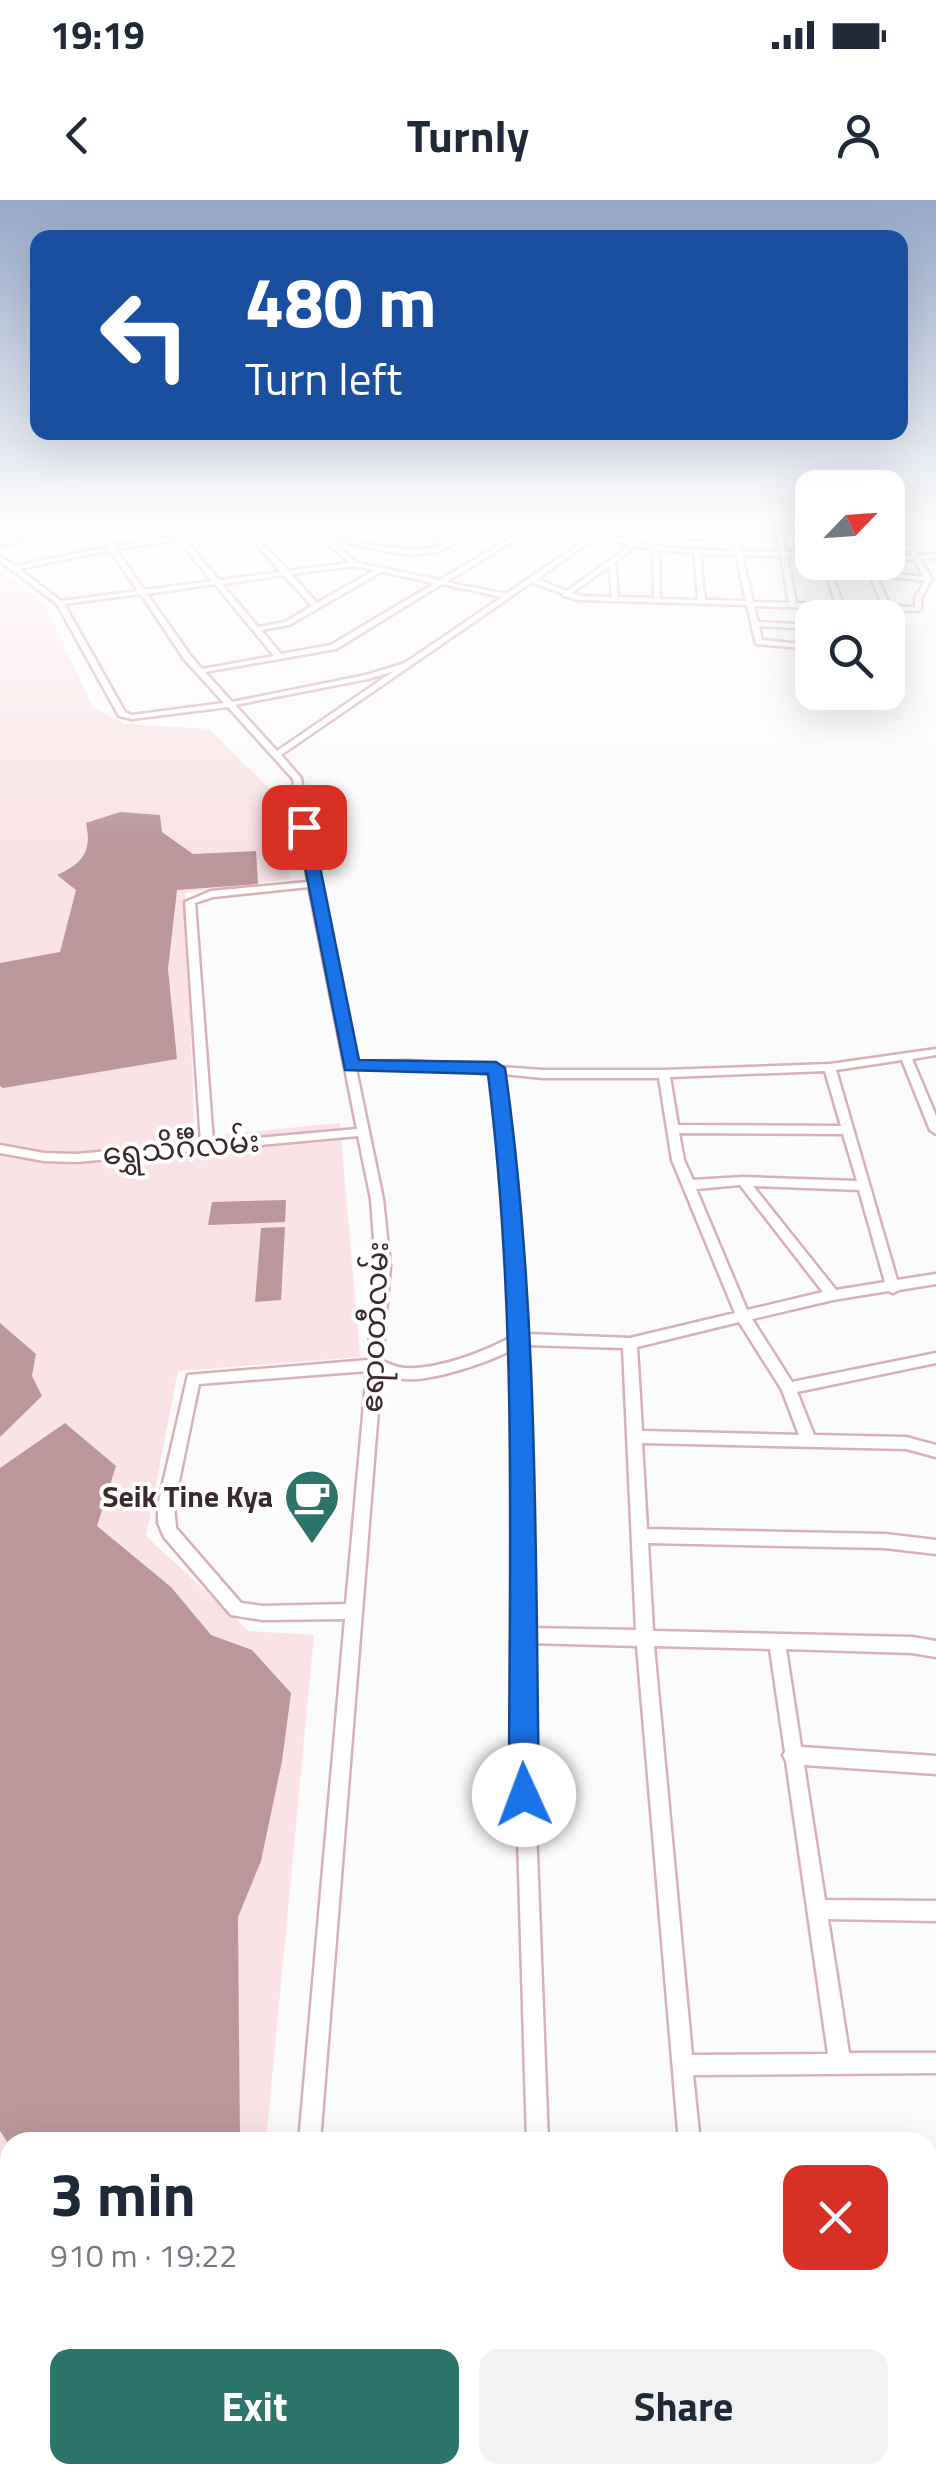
<!DOCTYPE html>
<html lang="en">
<head>
<meta charset="utf-8">
<style>
	:root { --surface:#fff; --page:#f2f2f3; --text:#1f2937; --muted:#747a83; --accent:#2d746b }
	body { margin:0; font-family:"Titillium Web","Noto Sans Myanmar",sans-serif; background:var(--page); color:var(--text); height:100vh; display:flex; flex-direction:column; font-size:38px; white-space:nowrap }
	* { box-sizing:border-box; margin:0 }
	p { font-size:32px; color:var(--muted) }
	.icon { flex:none; width:55px; height:55px; fill:none; stroke:currentColor; stroke-width:2; stroke-linecap:round; stroke-linejoin:round }
	.map { position:relative; flex:1; overflow:hidden }
	.panel { position:absolute; left:0px; top:1932px; width:938px; height:352px; display:flex; flex-direction:column; background:var(--surface); border-radius:30px 30px 0 0; box-shadow:0 10px 40px #0002 }
	.panel>* { flex:none }
	.top-card { position:absolute; left:30px; top:30px; width:878px; height:210px; border-radius:20px; box-shadow:0 10px 40px #0002; background:#1a4fa0; color:#fff; overflow:hidden }
	.needle { width:65px; rotate:65deg }
	.controls { position:absolute; left:795px; top:270px; display:grid; gap:20px }
	.controls a { display:grid; place-items:center; width:110px; height:110px; border-radius:20px; background:var(--surface); box-shadow:0 10px 40px #0002; font-size:50px }
	.pin { position:absolute; display:grid; place-items:center; width:85px; height:85px; color:#fff; margin:-42px; border-radius:20px; box-shadow:0 5px 15px #0006 }
	.me { position:absolute; width:110px; margin:-55px; rotate:358deg; stroke-linejoin:round; filter:drop-shadow(0 0 8px #0008) }
	.turn { display:flex; align-items:center; gap:35px; height:210px; padding:0 50px; font-size:45px }
	.turn .icon { width:130px; height:130px; stroke-width:2.5 }
	.turn b { display:block; font-size:70px; line-height:85px }
	.round { display:grid; place-items:center; flex:none; width:105px; height:105px; border-radius:20px; background:var(--page) }
	.headline { display:flex; align-items:center; justify-content:space-between; height:170px; padding:0 50px }
	h1 { font-size:60px; font-weight:700; line-height:75px }
	.button { display:flex; gap:20px; margin-top:auto; padding:20px 50px }
	.button a { flex:1; height:115px; border-radius:20px; background:var(--accent); color:#fff; font-size:40px; font-weight:700; line-height:115px; text-align:center }
	.button a+a { background:var(--page); color:var(--text) }
	.status { display:flex; justify-content:space-between; align-items:center; height:70px; padding:0 50px; background:var(--surface); direction:ltr }
	.status svg { height:28px; fill:currentColor }
	header { display:flex; justify-content:space-between; align-items:center; height:130px; padding:0 50px; background:var(--surface); font-size:45px; font-weight:700 }
	.map>svg:first-child { display:block }
	.green { fill:#fae3e6 }
	.water { fill:#bb969b }
	.lines { fill:none; stroke-linecap:round; stroke-linejoin:round }
	.street-casing { stroke:#dab0b6; stroke-width:5 }
	.street { fill:#fff; fill-rule:evenodd }
	.route { fill:#1a73e8; stroke:#114b97; stroke-width:2.5 }
	.labels { text-anchor:middle; stroke-width:8; stroke-linejoin:round; paint-order:stroke }
	.street-label { font-size:30px; fill:#3a2a2c; stroke:#fff }
	.poi-label { font-size:30px; font-weight:bold; fill:#3a2a2c; stroke:#fff; text-anchor:end }
</style>
</head>
<body>
<div class="status"><b>19:19</b><svg viewBox="0 0 49 12"><path d="M0 12V9h3v3zM5 12V6h3v6zM10 12V3h3v9zM15 12V0h3v12zM26 1h20v11H26zM47 4h2v5h-2z"/></svg></div>
<header><svg class="icon" aria-label="back" viewBox="0 0 24 24"><path d="M15 5l-7 7 7 7"/></svg>Turnly<svg class="icon" aria-label="person" viewBox="0 0 24 24"><circle cx="12" cy="8" r="4"/><path d="M4 21q1-7 8-7t8 7"/></svg></header>
<div class="map">
<svg width="936" height="2283" viewBox="0 0 936 2283">
	<rect width="100%" height="100%" fill="#fbfbfb"/>
	<path class="green" d="M0,371l44,32 49,104 32,17 84,5 66,65 16,85 -106,14 10,244 145,-14 20,234 -182,14 -32,165 103,95 65,4 -48,507h-256v30l-10,-8z"/>
	<path class="water" d="M120,612l40,3 2,17 31,22 63,-3 2,33 -81,6 -9,79 9,90 -174,29 -3,-2v-123l60,-11 16,-62 -19,-15c26,-12 35,-23 29,-52z
		M286,1000l-1,22 -77,3 4,-23z
		M285,1027l-4,73 -26,2 6,-74z
		M0,1123l36,31 -4,22 10,20 -42,41z
		M65,1223l51,43 -19,60 74,61 40,48 41,15 39,43 -9,68 -21,100 -23,56 2,225h-230v4l-10,-15v-663z"/>
	<g class="lines">
		<g class="street-casing">
			<path id="street" d="M72,326h14l-86,20v-4z
				M94,326h6l14,20 127,-20h29l-20,4 38,41 62,-8 -43,-37h7c19,16 108,31 131,18l-19,-7 -5,1 -44,-12c15,0 28,7 43,8 13,0 27,-8 42,-8l-30,9 21,9c-34,23 -86,1 -124,-5l28,24 83,17 82,-49 15,-5h11l-22,7 -80,49 60,12 88,-60 -18,-8c21,0 42,13 62,17 32,6 64,7 97,8l-1,-11 -62,-2 -47,-12h13l34,8 62,2 -1,-10h6l2,25 39,1 -5,-26h6l5,26 26,1v4l-25,-1 9,47 40,1 -14,-42h6l15,43 40,1 -19,-44h6l4,9 50,6 -10,-18 -26,2v-4l24,-1 -4,-6 -20,-3v-4l24,4 6,8 18,-1v4l-16,1 12,20 -11,19v11l-3,2 -26,-1 3,9 -5,7 -2,1 1,-8 -4,-9 -131,-4 4,16 54,3v4l-53,-3 3,14 50,5v4l-56,-5 -9,-39 -167,-5 -17,-4v-2l-31,-12 -251,173 20,23 17,106 37,178 54,-1 82,6 5,-2 5,2 42,3h121l166,-6 106,-15v6l-24,4 24,57v18l-6,-4 -28,-70 -66,10 61,210 39,-6v10l-37,6 -6,3 -5,-2 -55,9 -81,19 40,63 144,-29v10l-139,29 17,43 92,2 30,8v12l-30,-8 -264,-6 5,86 238,5 51,6v14l-51,-6 -237,-5 5,88 259,6 24,4v16l-24,-4 -126,-4 15,98 135,9v18l-132,-9 21,135 111,1v20l-108,-2 21,134h87v20l-243,2 7,67h-21l-42,-496 -108,-3 19,499h-21l-15,-507 1,-286c-22,13 -84,33 -109,30 -7,0 -16,-5 -23,-7l-61,770h-21l46,-523 -82,1 -32,-5 -67,-78 -6,-14v-18l30,-130 180,-15 8,-94 -5,-67 -13,-63 -282,26 -32,-1 -44,-8v-8l44,8 32,1 125,-11 -16,-241 26,-11 97,-9 -15,-103 -65,-72 -96,12 -13,-3 -62,-112 -57,-43v-5l15,10 93,-19zM244,331l37,41 -62,8 -34,-41zM599,336l32,9 -64,46 -30,-12zM179,340l33,41 -68,9 -28,-41zM636,346l17,3 1,49 -36,-1 -3,-35zM110,350l28,41 -77,10 -42,-32zM659,350l35,3 4,47 -38,-1zM700,354l36,1 10,46 -41,-1zM742,355l39,1 8,47 -36,-1zM355,366l20,4 -58,33 -26,-29zM609,366l3,31 -31,-1 -9,-3zM381,372l54,11 -104,62 -50,9 -20,-24 28,-5zM284,375l28,31 -27,16 -27,5 -36,-43zM876,375l49,6 -10,17v9l-25,-1zM215,384l59,72 -72,13 -12,-14 -43,-61zM442,384l60,13 -97,66 -39,12 -134,27 -27,-30 131,-23zM141,394l43,65 40,44 -92,12 -7,-3 -61,-108zM394,471l-117,80 -42,-46 133,-26zM309,687l48,242 -144,13 -18,-239 18,-6zM409,867l82,7 13,98 9,164c-28,16 -76,34 -108,32 -7,0 -16,-4 -23,-7l8,-95 -7,-67 -27,-130zM825,871l16,55 -163,-1 -8,-48zM502,874l41,4h116l13,82 63,153 -105,25 -103,-4 -11,-162zM679,933l164,1 14,47 -114,-4 -50,3 -9,-20zM740,985l83,107 -76,18 -51,-121zM753,986l106,4 26,92 -49,8zM739,1122l43,68 17,45 -157,-4 -5,-84zM527,1145l96,3 13,282 -108,-2zM367,1171l-21,233 -83,2 -22,-3 -65,-75 -2,-23 25,-121zM654,1446l116,3 15,103 -2,3 3,6 42,293 -136,1z
				M0,1980l10,5v25l-10,-5z
				M928,2043l8,2v22l-8,-2z
				M10,2111v65l-2,4 -8,4v-65l2,-4z
				M273,2275h24v8h-24z
				M530,2275h24v8h-24z
				M706,2275h24l1,8h-24z
				M762,2275h132l3,8h-132z"/>
		</g>
		<use href="#street" class="street"/>
	</g>
	<linearGradient id="sky" x2="0" y2="1"><stop stop-color="#96a8c9"/><stop offset="0.5" stop-color="#fdfdfd"/><stop offset="1" stop-color="#fdfdfd" stop-opacity="0"/></linearGradient>
	<rect width="936" height="646" fill="url(#sky)"/>
	<path class="route" d="M304,623l8,4 47,233 137,2 9,6c34,241 30,484 34,727l-4,11 -11,4 -10,-4 -5,-11c0,-240 9,-482 -21,-721l-143,-4 -48,-243z"/>
	<defs>
		<g id="cafe-pin" transform="scale(2.875)"><path d="M0 17L-7.5 6A9.5 9.5 0 1 1 7.5 6Z" fill="#2d746b" stroke="#fff"/><path d="M-5.5-4.5H6V0H3Q3 3.5 0 3.5H-2.5Q-5.5 3.5-5.5 0ZM3-3.2v2h1.7v-2ZM-6 4.5H4V6H-6Z" fill="#fff"/></g>
	</defs>
	<g fill-rule="evenodd">
		<use href="#cafe-pin" x="312" y="1297"/>
	</g>
	<g class="labels">
		<g class="street-label">
			<text transform="translate(181 948) rotate(-5)" y="10">ရွှေသိင်္ဂီလမ်း</text>
			<text transform="translate(375 1127) rotate(-88)" y="10">ဧရာဝတီလမ်း</text>
		</g>
		<g class="poi-label">
			<text x="273" y="1307">Seik Tine Kya</text>
		</g>
	</g>
</svg>
<div class="controls">
<a><svg class="needle" viewBox="-14 -14 28 28"><path d="M0-13l5 13h-10z" fill="#e53935"/><path d="M0 13l5-13h-10z" fill="#747a83"/></svg></a>
<a><svg class="icon" aria-label="search" viewBox="0 0 24 24"><circle cx="10" cy="10" r="6"/><path d="M15 15l6 6"/></svg></a>
</div>
<div class="pin" style="left:304px;top:627px;background:#d93025"><svg class="icon" aria-label="arrive" viewBox="0 0 24 24"><path d="M6 21V4h12l-3 4 3 4H6"/></svg></div>
<svg class="me" style="left:524px;top:1595px" viewBox="-20 -20 40 40"><circle r="19" fill="#fff"/><path d="M0-13L10 11 0 6-10 11z" fill="#1a73e8"/></svg>
<div class="top-card">
<div class="turn"><svg class="icon" aria-label="left" viewBox="0 0 24 24"><path d="M17 20v-9H6M10 6l-5 5 5 5"/></svg><div><b>480 m</b>Turn left</div></div>
</div>
<section class="panel">
<div class="headline"><div><h1>3 min</h1><p>910 m · 19:22</p></div><a class="round" style="background:#d93025;color:#fff"><svg class="icon" aria-label="close" viewBox="0 0 24 24"><path d="M6 6l12 12M18 6L6 18"/></svg></a></div>
<div class="button"><a>Exit</a><a>Share</a></div>
</section>
</div>
</body>
</html>
